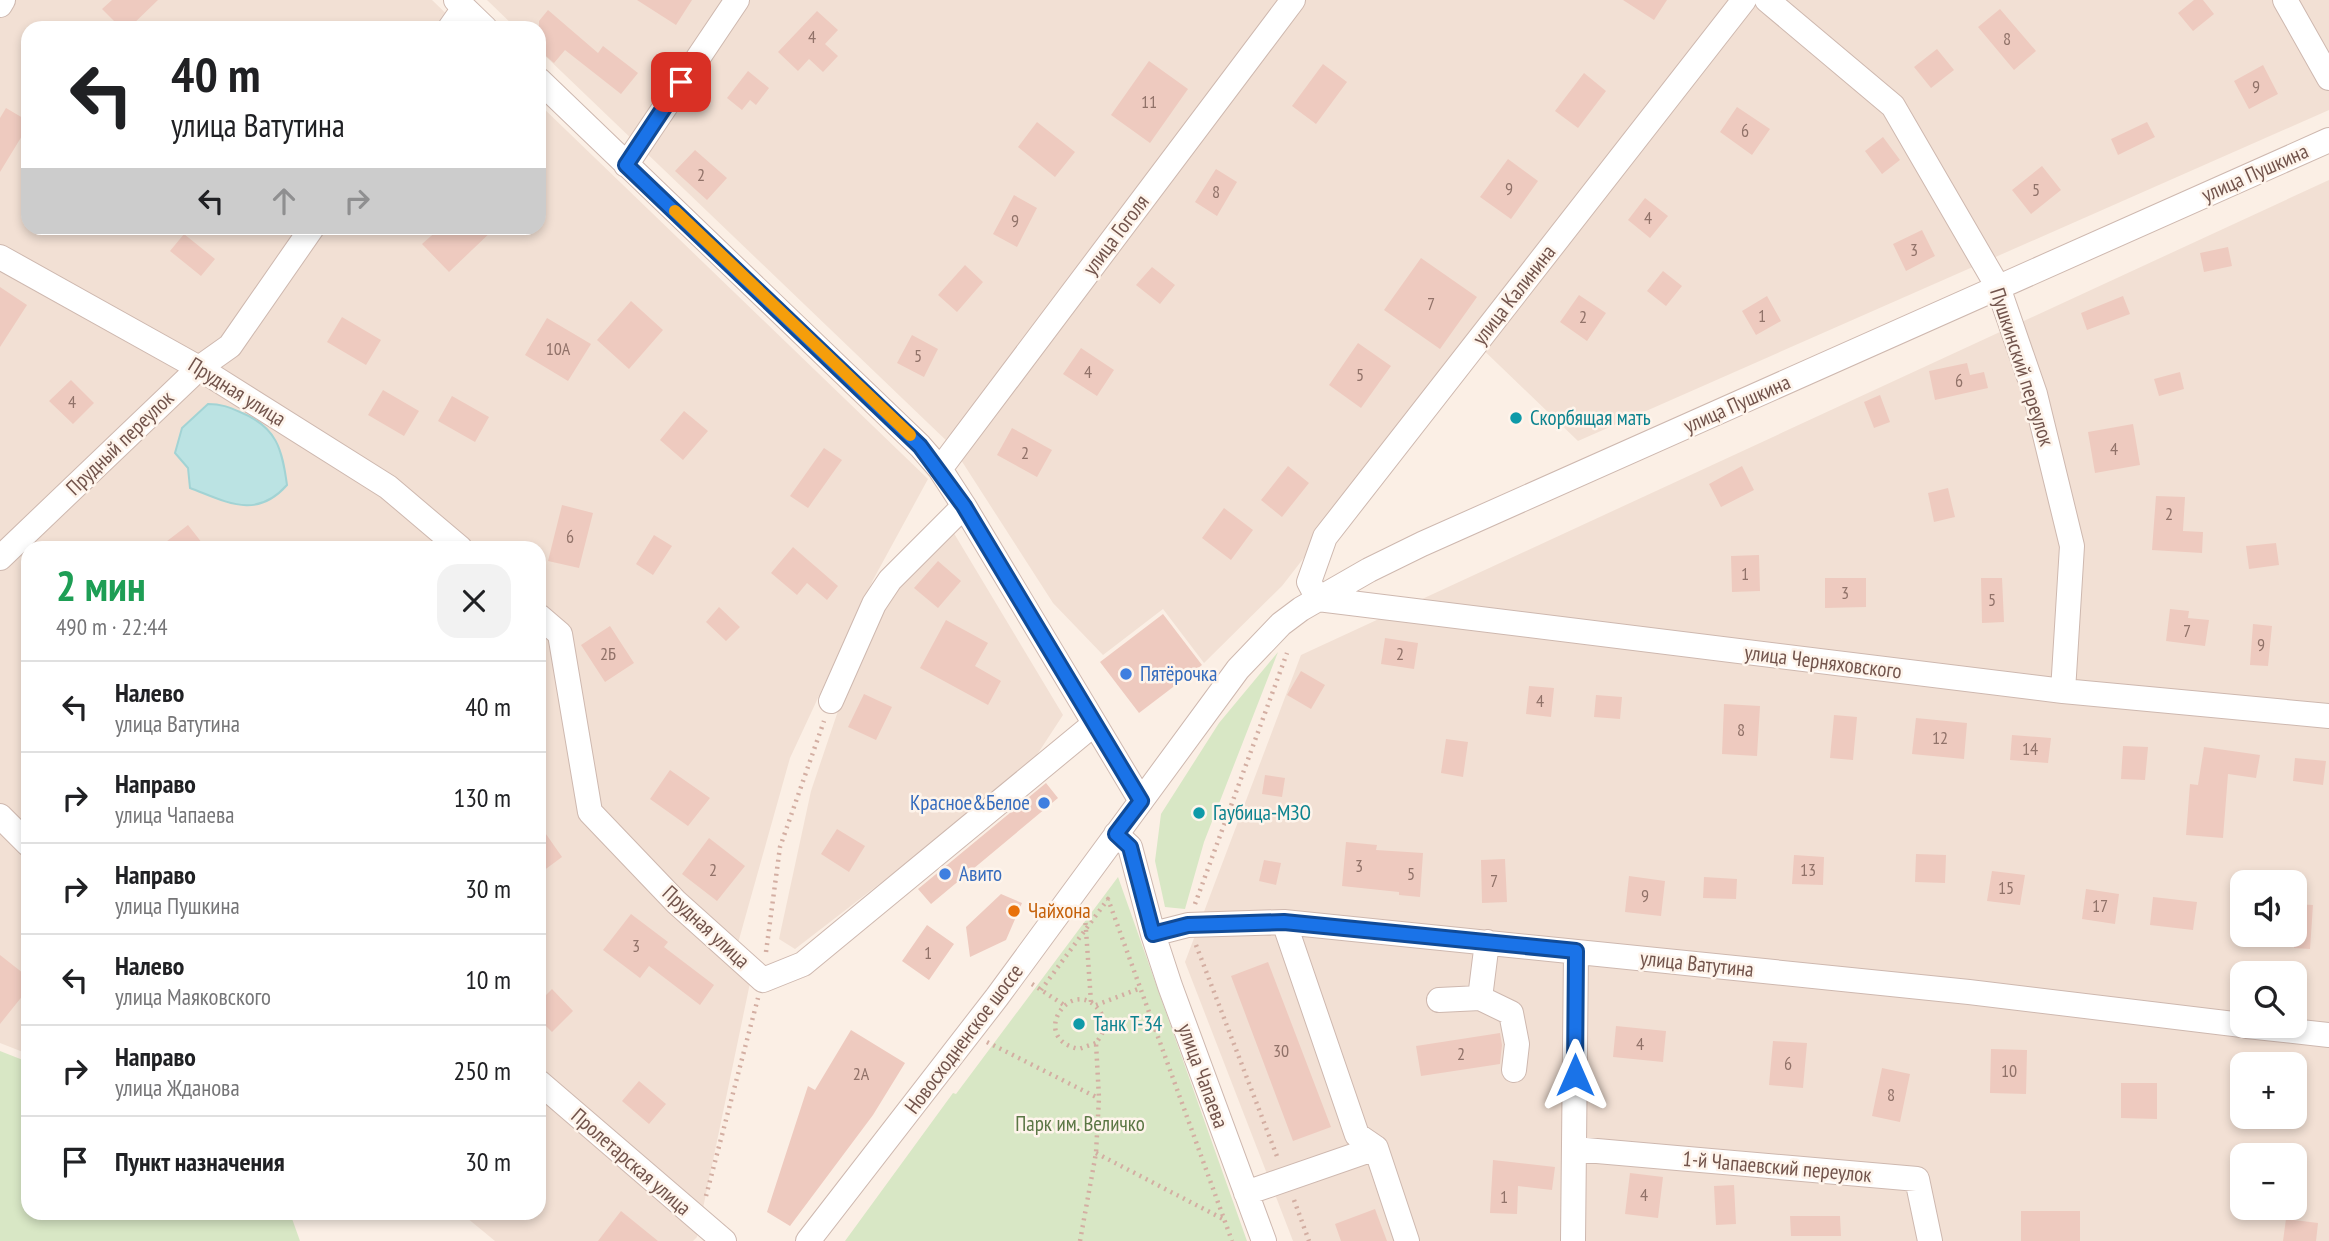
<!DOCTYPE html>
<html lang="ru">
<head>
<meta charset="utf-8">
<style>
	:root { --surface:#fff; --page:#f2f2f2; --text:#202124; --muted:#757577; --line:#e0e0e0 }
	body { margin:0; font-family:"PT Sans Narrow",sans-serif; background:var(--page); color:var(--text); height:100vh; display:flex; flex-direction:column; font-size:26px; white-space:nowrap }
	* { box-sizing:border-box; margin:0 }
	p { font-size:23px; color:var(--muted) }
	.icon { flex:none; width:38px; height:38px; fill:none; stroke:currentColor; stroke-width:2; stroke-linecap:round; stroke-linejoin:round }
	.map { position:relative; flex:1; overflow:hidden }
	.panel { position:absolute; left:21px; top:541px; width:525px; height:679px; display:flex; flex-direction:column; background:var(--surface); border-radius:21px; box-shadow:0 4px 10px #0003 }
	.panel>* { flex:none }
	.guide { position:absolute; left:21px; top:21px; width:525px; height:214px; border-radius:21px; box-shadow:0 4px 10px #0003; background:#fff; color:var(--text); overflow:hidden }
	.fabs { position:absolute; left:2230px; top:870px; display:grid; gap:14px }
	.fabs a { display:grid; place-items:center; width:77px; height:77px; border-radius:14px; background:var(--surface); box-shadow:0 4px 10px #0003; font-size:35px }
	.pin { position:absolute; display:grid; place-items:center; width:60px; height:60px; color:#fff; margin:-30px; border-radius:14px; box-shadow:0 4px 10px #0006 }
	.me { position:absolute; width:77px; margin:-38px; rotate:0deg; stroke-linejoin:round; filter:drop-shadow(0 0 5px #0008) }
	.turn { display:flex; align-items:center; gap:24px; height:147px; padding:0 35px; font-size:32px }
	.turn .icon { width:91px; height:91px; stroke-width:2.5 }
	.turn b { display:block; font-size:49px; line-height:60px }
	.lanes { display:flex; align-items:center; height:66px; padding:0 35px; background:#0003; justify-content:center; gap:35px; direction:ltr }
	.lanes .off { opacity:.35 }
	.round { display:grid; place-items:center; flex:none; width:74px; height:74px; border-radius:21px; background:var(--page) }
	.summary { display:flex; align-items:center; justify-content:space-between; height:119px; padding:0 35px }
	h1 { font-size:42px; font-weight:700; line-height:52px; color:#1e9e55 }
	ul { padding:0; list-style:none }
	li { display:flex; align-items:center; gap:21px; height:91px; padding:0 35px; border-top:2px solid var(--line) }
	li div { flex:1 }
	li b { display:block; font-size:26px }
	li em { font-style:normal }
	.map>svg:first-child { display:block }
	.residential { fill:#f2e0d4; fill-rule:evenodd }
	.green { fill:#d8e7c5 }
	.water { fill:#bbe3e3; stroke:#a2d3d4; stroke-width:2 }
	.building { fill:#eecabf }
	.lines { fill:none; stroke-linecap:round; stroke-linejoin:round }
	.minor-casing { stroke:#ceb8af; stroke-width:26 }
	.path { stroke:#d3aea2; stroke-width:4.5; stroke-dasharray:2 5; stroke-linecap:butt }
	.minor { stroke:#fff; stroke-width:24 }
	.route-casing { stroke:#114b97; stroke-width:18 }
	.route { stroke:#1a73e8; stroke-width:12 }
	.slow { stroke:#f59e0b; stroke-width:12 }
	.culture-dot { fill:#0f9aa8; stroke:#fef4eb; stroke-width:2.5 }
	.shop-dot { fill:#3f7fe0; stroke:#fef4eb; stroke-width:2.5 }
	.food-dot { fill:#e8710a; stroke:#fef4eb; stroke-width:2.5 }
	.labels { text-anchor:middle; stroke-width:5; stroke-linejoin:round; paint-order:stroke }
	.number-label { font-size:18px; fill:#917269 }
	.street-label { font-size:21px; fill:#72544c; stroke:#fef4eb }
	.culture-label { font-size:21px; fill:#0d838f; stroke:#fef4eb; text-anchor:start }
	.shop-label { font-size:21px; fill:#366cbe; stroke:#fef4eb; text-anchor:start }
	.food-label { font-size:21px; fill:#c56008; stroke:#fef4eb; text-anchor:start }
	.park-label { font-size:21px; fill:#5b7745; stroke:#fef4eb }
</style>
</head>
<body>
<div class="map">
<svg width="2329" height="1241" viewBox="0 0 2329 1241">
	<rect width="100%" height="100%" fill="#fbefe5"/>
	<path class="residential" d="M0,0h432l29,28h-433v200h511v-124l389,375 -55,101 -83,178 -59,210 19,15 -53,254 -4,4h-198l-34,-28h78v-665h-511v506l-28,-11z
		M487,0h1842v110l-751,331 -105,-101 -191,246 -78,77 -41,-54 -60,46 -50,-52 -101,-157 -413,-396v-22h-23z
		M2329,180v1061h-1036l-108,-279 116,-307zM2242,882h52v52h-52zM2242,973h52v53h-52zM2242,1064h52v52h-52zM2242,1155h52v53h-52z
		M952,530l111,185 -36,55 -232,179 -16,-10 32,-148 28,-83 53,-119z"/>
	<path class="green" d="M1278,652l-74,190 -19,67 -20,-2 -10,-46 6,-47 58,-91z
		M1118,877l129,364h-402l108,-148 3,1z
		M0,1051l28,11v151h262l10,28h-300z"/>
	<path class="water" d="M208,404c13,0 21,3 32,8 37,15 42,37 47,73 -31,35 -60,17 -97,3l-2,-20 -13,-15 7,-25z"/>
	<path class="building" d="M112,0h46l-29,28h-8l-19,-19z
		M637,0h55l-16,25z
		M1623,0h44l-13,20z
		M2194,0h9l11,14 -21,17 -15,-18z
		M2000,9l36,42 -22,19 -36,-43z
		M548,10l50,43 5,-7 35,27 -17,21 -56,-44 -11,13 -15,-13v-29z
		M817,11l21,19 -13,14 13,12 -15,16 -14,-13 -11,12 -20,-19z
		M1937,49l17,21 -23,18 -17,-21z
		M1149,61l39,28 -38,54 -39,-28z
		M1323,64l24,18 -31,42 -24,-18z
		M2263,65l15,29 -29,15 -15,-28z
		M748,71l21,17 -13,17 -6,-5 -8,10 -15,-12z
		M1584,73l22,18 -28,37 -23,-17z
		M1737,107l33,22 -18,26 -32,-23z
		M6,108l22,13v5l-28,46v-54z
		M1037,122l38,30 -20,25 -37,-30z
		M2147,122l8,15 -37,18 -7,-16z
		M1883,137l17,23 -18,14 -17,-23z
		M695,150l32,28 -20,22 -32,-29z
		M1508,159l30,22 -27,38 -31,-22z
		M2042,166l19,24 -30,24 -19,-24z
		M1216,169l21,13 -20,34 -22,-14z
		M1014,195l23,13 -20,39 -24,-13z
		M1645,198l23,18 -18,22 -22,-18z
		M440,228h55l-46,44 -27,-28z
		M1922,230l13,26 -29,15 -13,-27z
		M184,234l31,25 -14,17 -31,-25z
		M2228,247l4,19 -28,6 -4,-19z
		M1421,258l56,39 -37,52 -56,-39z
		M965,265l18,17 -26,30 -19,-17z
		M1152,267l23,18 -15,19 -24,-19z
		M1663,271l19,15 -16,20 -19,-15z
		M0,287l27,18 -27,42z
		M1579,295l27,18 -19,28 -27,-19z
		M1767,296l14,25 -25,14 -14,-24z
		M2123,296l7,18 -43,16 -6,-17z
		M631,301l32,29 -34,39 -32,-29z
		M342,317l39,23 -15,25 -39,-23z
		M547,318l44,26 -23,37 -43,-26z
		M912,335l26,14 -14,28 -27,-14z
		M1358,343l33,23 -30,42 -32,-23z
		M1081,348l33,22 -17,26 -34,-22z
		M1967,363l3,12 14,-3 4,16 -53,12 -6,-29z
		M2180,372l4,17 -25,7 -5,-17z
		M71,380l23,23 -21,21 -24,-23z
		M383,390l36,21 -15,25 -36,-21z
		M1880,395l10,27 -16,6 -10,-26z
		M452,396l37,21 -14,25 -37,-21z
		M684,411l24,20 -25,29 -23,-20z
		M2133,424l7,41 -45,8 -7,-41z
		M1012,428l40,22 -15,27 -40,-22z
		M824,448l18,12 -34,48 -18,-12z
		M1288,466l21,17 -27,34 -21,-17z
		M1742,466l12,24 -33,17 -12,-23z
		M1948,488l7,29 -21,5 -6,-29z
		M2156,496l29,1 -2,34 20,1 -1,21 -50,-3z
		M562,505l31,8 -14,55 -31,-7z
		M1224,508l29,22 -22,30 -29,-22z
		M188,525l18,23h-48z
		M654,535l18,11 -19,29 -17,-11z
		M2276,543l3,22 -30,4 -3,-23z
		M793,547l45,39 -11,14 -20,-17 -10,12 -26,-22z
		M1759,555l1,36 -28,1 -1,-36z
		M938,561l23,20 -23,27 -24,-20z
		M1825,578h41v29l-41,1z
		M1981,578h21l2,44 -22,1z
		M719,607l21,20 -14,14 -20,-19z
		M2170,609l19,2 -1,7 21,2 -4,26 -39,-5z
		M1163,614l39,51 -63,48 -39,-51z
		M946,620l42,23 -13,23 26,15 -13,24 -68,-37z
		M2253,624l19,2 -4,40 -18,-1z
		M610,626l24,37 -29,19 -24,-37z
		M1385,638l33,5 -4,26 -33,-5z
		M1301,671l24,14 -14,24 -24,-14z
		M1529,686l25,2 -3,29 -25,-3z
		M864,694l28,13 -16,33 -28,-13z
		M1596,695l26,2 -2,22 -26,-2z
		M1724,704l36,2 -3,50 -35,-2z
		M1834,715l23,2 -4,43 -23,-2z
		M1916,718l51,5 -3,36 -52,-5z
		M2012,735l39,3 -3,25 -38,-3z
		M1446,739l22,3 -5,35 -22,-4z
		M2123,746l25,1 -3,33 -24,-1z
		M2204,747l56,8 -4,23 -28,-4 -5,64 -37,-3 4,-51 8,1z
		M2295,758l31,3 -3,24 -30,-4z
		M670,770l40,28 -22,28 -38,-27z
		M1265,775l20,3 -3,19 -20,-3z
		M1046,783l12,15 -127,106 -13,-15z
		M539,824l23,33 -23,17z
		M837,829l28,17 -16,26 -28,-18z
		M709,838l36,28 -28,35 -35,-27z
		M1346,842l31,3 -1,5 47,3 -3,44 -21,-2v-3l-57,-6z
		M1916,854l30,1 -1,28 -30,-1z
		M1794,855l30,2 -1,28 -31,-1z
		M1505,859l2,43 -25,1 -1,-43z
		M1264,860l17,3 -5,22 -17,-4z
		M1992,871l33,4 -5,30 -33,-4z
		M1629,876l36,5 -4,35 -36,-4z
		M1704,877l33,2 -1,20 -33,-1z
		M2086,889l33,5 -4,30 -33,-5z
		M1001,894l21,9 -16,37 -36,17 -4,-30z
		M2153,897l44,5 -4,28 -43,-5z
		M2294,904l19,1 -3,44 -16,-1z
		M631,914l37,28 -4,5 50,38 -14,20 -51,-39 -9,12 -37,-28z
		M927,925l27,19 -25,36 -27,-19z
		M0,955l28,22v12l-28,35z
		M1268,962l63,165 -38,14 -62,-165z
		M552,989l21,22 -21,21 -13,-13v-17z
		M1616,1026l50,5 -3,31 -50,-5z
		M851,1030l54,33 -32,52 -83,111 -23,-14 41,-126 7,4z
		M1500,1033l2,12 -2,19 -79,12 -5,-30z
		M1773,1041l34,2 -4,45 -34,-3z
		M1991,1049l36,1 -1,44 -36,-1z
		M1882,1068l28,6 -10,48 -28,-6z
		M639,1081l27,23 -17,20 -27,-23z
		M2121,1083h36v36l-36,-1z
		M1493,1160l62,7 -3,23 -34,-4 -1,28 -27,-1z
		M1630,1173l33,4 -5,41 -33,-4z
		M1734,1185l2,39 -20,1 -2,-39z
		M1375,1209l12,32h-46l-6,-17z
		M621,1211l37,30h-60z
		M2021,1211h59v30h-59z
		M1790,1216h50l1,20h-50z
		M2286,1219l32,4 -2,18h-33z"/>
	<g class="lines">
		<g class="minor-casing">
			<path id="minor" d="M456,0l29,28
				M1744,0l-419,537 -16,45 9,17 745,92 266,25
				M1767,0l126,106 105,181 37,107 37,152 -9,145
				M2285,0l44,78
				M0,5l3,-5
				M450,28l14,-20
				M539,80l381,366 20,23 24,37 177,295
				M626,165l111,-165
				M0,257l199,111 189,119 72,61
				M940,469l353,-469
				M0,558l199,-190 31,-22 82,-118
				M539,616l21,18 30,178 86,90 87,78 40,-16 291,-240
				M831,701l43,-97 16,-24 74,-74
				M0,816l28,28
				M1116,834l14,13 23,87 17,52 94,255
				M1284,922l73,213 19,13 31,93
				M1153,934l35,-9 96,-3 685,70 273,33
				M1487,942l-7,56 31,15 6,31 -3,26
				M1439,1000l41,-2
				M2247,1026l82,9
				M539,1082l185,159
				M1574,1149l343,30 13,62
				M1246,1193l130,-45
				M808,1241l189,-244 241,-328 43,-45 20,-15 68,-39 53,-26 907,-404
				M1573,1241l3,-289"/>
		</g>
		<path class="path" d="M1195,904l92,-251
			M1085,916l6,86
			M1196,945l82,214
			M766,952l14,-105 44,-126
			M1032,984l32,21
			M1041,990l67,-91 124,342
			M1096,1005l45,-17
			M987,1042l111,56
			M1096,1153l129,67
			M706,1196l52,-198
			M1294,1200l15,41
			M1080,1241l16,-88 3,-55 -3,-55c7,-9 12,-19 5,-30 -27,-42 -75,25 -22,36l17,-6"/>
		<use href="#minor" class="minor"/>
	</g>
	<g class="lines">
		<g class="route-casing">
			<path id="route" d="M681,82l-55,83 294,281 44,60 177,295 -25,33 14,13 23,87 35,-9 96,-3 292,29 -1,124"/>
		</g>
		<use href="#route" class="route"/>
		<path class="slow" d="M675,211l235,224"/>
	</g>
	<g class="culture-dot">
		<circle cx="1516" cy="418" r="7"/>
		<circle cx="1199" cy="813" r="7"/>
		<circle cx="1079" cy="1024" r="7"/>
	</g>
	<g class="shop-dot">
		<circle cx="1126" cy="674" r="7"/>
		<circle cx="1044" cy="803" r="7"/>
		<circle cx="945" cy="874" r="7"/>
	</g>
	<circle class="food-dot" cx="1014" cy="911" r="7"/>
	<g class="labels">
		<g class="number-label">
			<text x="812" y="43">4</text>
			<text x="2007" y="45">8</text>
			<text x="2256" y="93">9</text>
			<text x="1149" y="108">11</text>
			<text x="1745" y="137">6</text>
			<text x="701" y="181">2</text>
			<text x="1509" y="195">9</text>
			<text x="2036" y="196">5</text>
			<text x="1216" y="198">8</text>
			<text x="1648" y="224">4</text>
			<text x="1015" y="227">9</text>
			<text x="1914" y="256">3</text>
			<text x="1431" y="310">7</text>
			<text x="1762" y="322">1</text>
			<text x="1583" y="323">2</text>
			<text x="558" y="355">10А</text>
			<text x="918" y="362">5</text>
			<text x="1088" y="378">4</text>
			<text x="1360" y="381">5</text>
			<text x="1959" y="387">6</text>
			<text x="72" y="408">4</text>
			<text x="2114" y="455">4</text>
			<text x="1025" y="459">2</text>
			<text x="2169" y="520">2</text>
			<text x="570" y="543">6</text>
			<text x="1745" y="580">1</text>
			<text x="1845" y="599">3</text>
			<text x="1992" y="606">5</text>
			<text x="2187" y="637">7</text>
			<text x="2261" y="651">9</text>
			<text x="608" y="660">2Б</text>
			<text x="1400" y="660">2</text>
			<text x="1540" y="707">4</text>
			<text x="1741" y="736">8</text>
			<text x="1940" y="744">12</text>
			<text x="2030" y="755">14</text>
			<text x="1359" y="872">3</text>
			<text x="713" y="876">2</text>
			<text x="1808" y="876">13</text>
			<text x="1411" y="880">5</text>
			<text x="1494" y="887">7</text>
			<text x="2006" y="894">15</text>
			<text x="1645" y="902">9</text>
			<text x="2100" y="912">17</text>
			<text x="636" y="952">3</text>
			<text x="928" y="959">1</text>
			<text x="1640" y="1050">4</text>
			<text x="1281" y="1057">30</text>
			<text x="1461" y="1060">2</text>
			<text x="1788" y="1070">6</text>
			<text x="2009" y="1077">10</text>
			<text x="861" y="1080">2А</text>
			<text x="1891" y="1101">8</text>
			<text x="1644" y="1201">4</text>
			<text x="1504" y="1203">1</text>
		</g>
		<g class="street-label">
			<text transform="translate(2255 173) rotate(-24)" y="7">улица Пушкина</text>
			<text transform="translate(1116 235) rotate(-53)" y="7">улица Гоголя</text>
			<text transform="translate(1514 295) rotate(-52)" y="7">улица Калинина</text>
			<text transform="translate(2022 367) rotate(72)" y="7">Пушкинский переулок</text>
			<text transform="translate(237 392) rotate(32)" y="7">Прудная улица</text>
			<text transform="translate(1737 404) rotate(-24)" y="7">улица Пушкина</text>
			<text transform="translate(120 443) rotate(-44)" y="7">Прудный переулок</text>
			<text transform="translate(1823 662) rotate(7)" y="7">улица Черняховского</text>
			<text transform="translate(706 927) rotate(43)" y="7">Прудная улица</text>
			<text transform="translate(1697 964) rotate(6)" y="7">улица Ватутина</text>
			<text transform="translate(964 1039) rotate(-53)" y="7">Новосходненское шоссе</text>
			<text transform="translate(1203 1076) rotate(70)" y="7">улица Чапаева</text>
			<text transform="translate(631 1162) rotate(41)" y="7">Пролетарская улица</text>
			<text transform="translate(1777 1167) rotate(5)" y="7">1-й Чапаевский переулок</text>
		</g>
		<g class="culture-label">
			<text x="1530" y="425">Скорбящая мать</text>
			<text x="1213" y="820">Гаубица-МЗО</text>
			<text x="1093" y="1031">Танк Т-34</text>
		</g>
		<g class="shop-label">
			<text x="1140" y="681">Пятёрочка</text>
			<text x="1030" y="810" text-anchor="end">Красное&amp;Белое</text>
			<text x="959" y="881">Авито</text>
		</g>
		<g class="food-label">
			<text x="1028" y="918">Чайхона</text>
		</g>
		<g class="park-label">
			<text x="1080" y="1131">Парк им. Величко</text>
		</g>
	</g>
</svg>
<div class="fabs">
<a><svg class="icon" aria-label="sound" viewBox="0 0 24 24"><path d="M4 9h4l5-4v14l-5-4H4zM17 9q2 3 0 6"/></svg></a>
<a><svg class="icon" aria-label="search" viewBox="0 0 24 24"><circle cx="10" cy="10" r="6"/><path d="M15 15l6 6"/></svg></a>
<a>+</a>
<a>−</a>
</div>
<div class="pin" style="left:681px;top:82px;background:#d93025"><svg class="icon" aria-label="arrive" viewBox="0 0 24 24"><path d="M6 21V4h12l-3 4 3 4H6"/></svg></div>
<svg class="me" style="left:1575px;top:1075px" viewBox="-20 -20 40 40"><path d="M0-17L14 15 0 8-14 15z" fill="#1a73e8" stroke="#fff" stroke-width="4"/></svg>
<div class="guide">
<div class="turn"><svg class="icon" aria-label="left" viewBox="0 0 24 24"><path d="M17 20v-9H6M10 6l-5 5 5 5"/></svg><div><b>40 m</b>улица Ватутина</div></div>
<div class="lanes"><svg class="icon" aria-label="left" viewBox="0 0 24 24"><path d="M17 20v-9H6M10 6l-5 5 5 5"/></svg><svg class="icon off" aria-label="ahead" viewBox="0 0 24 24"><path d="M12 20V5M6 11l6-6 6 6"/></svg><svg class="icon off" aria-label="right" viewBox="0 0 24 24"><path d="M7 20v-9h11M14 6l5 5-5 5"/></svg></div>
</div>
<section class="panel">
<div class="summary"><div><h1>2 мин</h1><p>490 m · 22:44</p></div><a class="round"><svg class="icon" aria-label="close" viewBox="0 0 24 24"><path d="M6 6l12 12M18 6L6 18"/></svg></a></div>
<ul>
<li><svg class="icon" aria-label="left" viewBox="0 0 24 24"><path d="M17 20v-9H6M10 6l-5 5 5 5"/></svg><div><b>Налево</b><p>улица Ватутина</p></div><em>40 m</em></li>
<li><svg class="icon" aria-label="right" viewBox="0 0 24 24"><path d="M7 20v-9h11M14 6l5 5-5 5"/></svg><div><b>Направо</b><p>улица Чапаева</p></div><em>130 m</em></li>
<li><svg class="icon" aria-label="right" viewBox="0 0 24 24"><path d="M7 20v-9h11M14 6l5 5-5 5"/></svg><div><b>Направо</b><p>улица Пушкина</p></div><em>30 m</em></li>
<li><svg class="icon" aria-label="left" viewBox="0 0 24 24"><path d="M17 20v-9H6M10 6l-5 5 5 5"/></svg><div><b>Налево</b><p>улица Маяковского</p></div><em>10 m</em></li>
<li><svg class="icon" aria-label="right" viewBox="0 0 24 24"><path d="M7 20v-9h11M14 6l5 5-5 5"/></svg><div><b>Направо</b><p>улица Жданова</p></div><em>250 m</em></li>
<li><svg class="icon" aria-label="arrive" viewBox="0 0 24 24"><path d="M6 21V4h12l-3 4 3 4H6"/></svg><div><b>Пункт назначения</b></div><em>30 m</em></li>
</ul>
</section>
</div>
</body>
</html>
